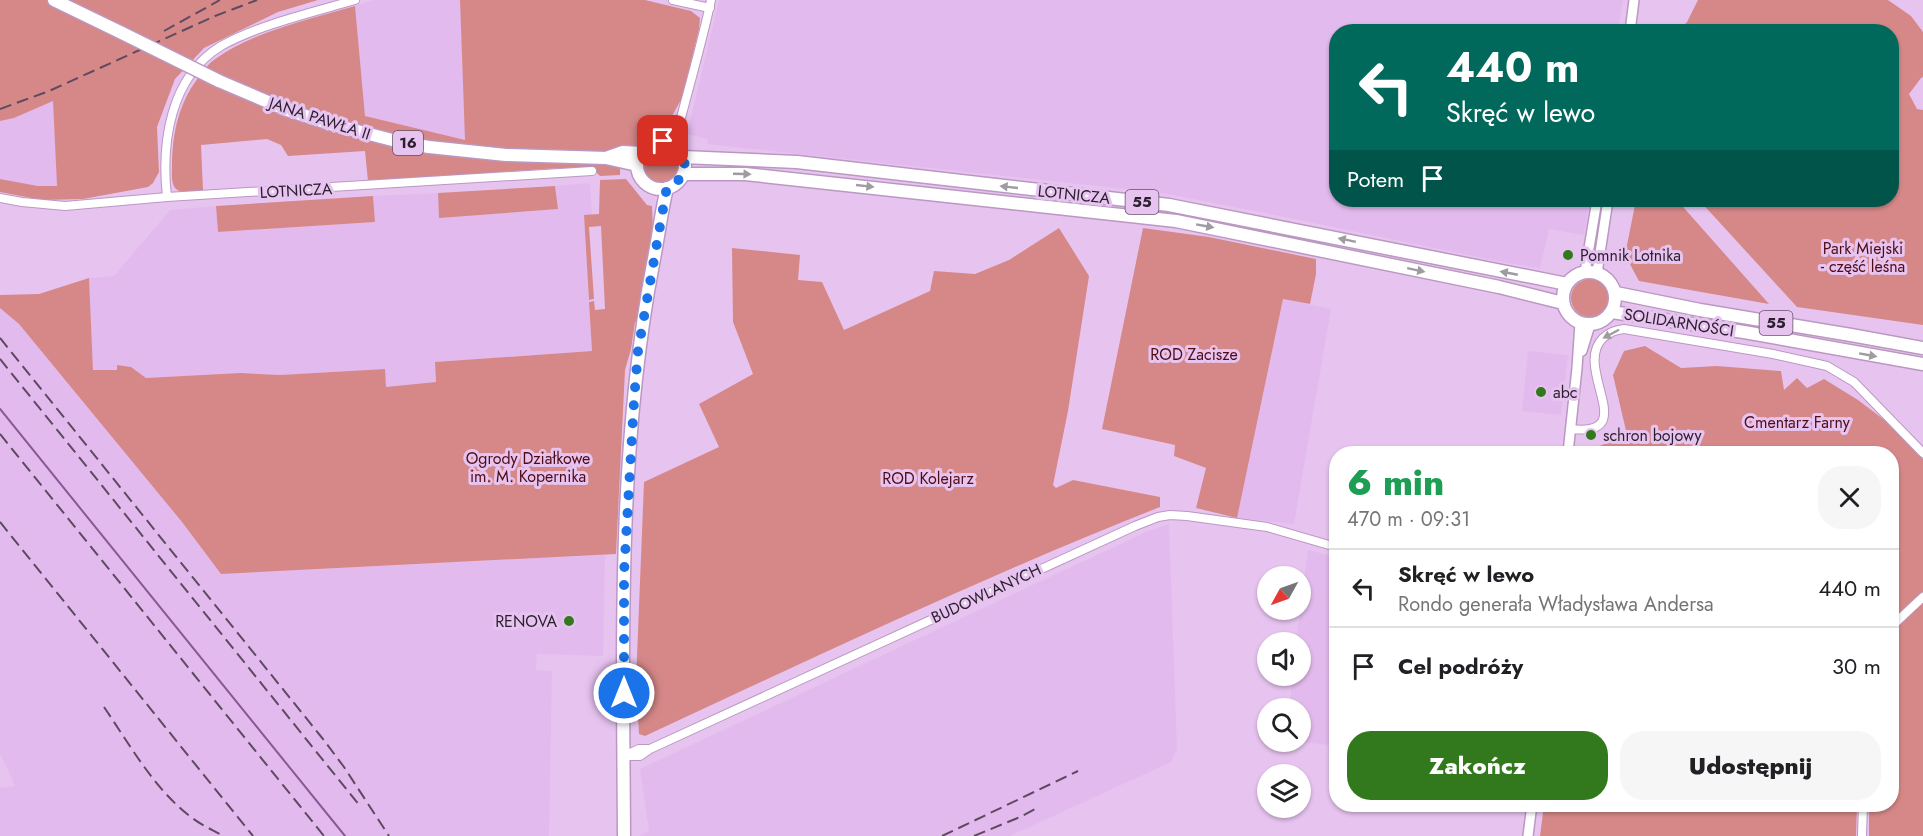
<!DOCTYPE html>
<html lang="pl">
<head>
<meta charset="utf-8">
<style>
	:root { --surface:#fff; --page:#f6f6f6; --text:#202124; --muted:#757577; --line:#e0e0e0; --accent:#32791d }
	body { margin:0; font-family:Jost,sans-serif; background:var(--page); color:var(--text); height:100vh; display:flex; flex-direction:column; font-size:22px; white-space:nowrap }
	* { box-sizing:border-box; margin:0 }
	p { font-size:20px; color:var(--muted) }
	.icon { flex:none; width:33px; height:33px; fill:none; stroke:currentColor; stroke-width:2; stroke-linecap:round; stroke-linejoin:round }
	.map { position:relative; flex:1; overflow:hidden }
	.drawer { position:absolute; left:1329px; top:446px; width:570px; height:366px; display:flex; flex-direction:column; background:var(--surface); border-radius:24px; box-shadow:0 2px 4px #0004 }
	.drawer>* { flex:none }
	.banner { position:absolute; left:1329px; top:24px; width:570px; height:183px; border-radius:24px; box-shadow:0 2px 4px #0004; background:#00695c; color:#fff; overflow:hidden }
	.needle { width:39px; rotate:230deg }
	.controls { position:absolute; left:1257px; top:566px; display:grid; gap:12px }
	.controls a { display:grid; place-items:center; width:54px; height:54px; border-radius:50%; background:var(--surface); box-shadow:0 2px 4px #0004; font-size:30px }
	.pin { position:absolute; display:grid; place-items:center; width:51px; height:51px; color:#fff; margin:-26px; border-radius:12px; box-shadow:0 3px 9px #0006 }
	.me { position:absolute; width:66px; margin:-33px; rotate:0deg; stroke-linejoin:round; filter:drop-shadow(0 0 4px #0008) }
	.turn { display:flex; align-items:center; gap:21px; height:126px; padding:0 18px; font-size:27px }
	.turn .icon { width:78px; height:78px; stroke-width:2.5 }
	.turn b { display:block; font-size:42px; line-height:51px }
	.then { display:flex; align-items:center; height:57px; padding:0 18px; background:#0003; gap:12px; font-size:22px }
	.round { display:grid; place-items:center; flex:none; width:63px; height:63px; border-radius:24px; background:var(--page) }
	.headline { display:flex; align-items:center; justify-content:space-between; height:102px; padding:0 18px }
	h1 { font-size:36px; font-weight:800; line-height:45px; color:#1e9e55 }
	.cta { display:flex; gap:12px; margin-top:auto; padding:12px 18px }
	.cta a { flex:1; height:69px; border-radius:24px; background:var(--accent); color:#fff; font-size:24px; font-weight:800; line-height:69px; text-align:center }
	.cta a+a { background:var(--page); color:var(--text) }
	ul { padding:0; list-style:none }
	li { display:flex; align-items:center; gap:18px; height:78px; padding:0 18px; border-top:2px solid var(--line) }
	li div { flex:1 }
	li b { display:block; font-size:22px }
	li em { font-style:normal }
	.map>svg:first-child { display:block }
	.built { fill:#e3baed }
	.green { fill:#d68888 }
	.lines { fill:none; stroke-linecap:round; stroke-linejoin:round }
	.stream { stroke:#885994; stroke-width:2 }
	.minor-casing { stroke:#ba98c2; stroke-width:10 }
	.tertiary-casing { stroke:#ba98c2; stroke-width:12 }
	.primary-casing { stroke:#ba98c2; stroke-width:15 }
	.minor { stroke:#fff; stroke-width:8 }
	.tertiary { stroke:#fff; stroke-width:9 }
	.primary { stroke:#fff; stroke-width:12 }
	.rail { stroke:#5d4a61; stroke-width:2; stroke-dasharray:12 6; stroke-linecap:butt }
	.primary-bridge-casing { stroke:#ba98c2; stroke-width:15; stroke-linecap:butt }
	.primary-bridge { stroke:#fff; stroke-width:12 }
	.oneway { fill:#a09aa1 }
	.route { stroke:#1a73e8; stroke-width:10; stroke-dasharray:0 18 }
	.poi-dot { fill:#32791d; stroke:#e7c4f0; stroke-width:2 }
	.labels { text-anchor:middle; stroke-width:6; stroke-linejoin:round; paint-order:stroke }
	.shield { fill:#e7c4f0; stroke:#635068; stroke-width:1.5 }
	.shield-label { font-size:15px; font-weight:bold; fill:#2b1e2e }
	.street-label { font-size:16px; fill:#2b1e2e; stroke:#e7c4f0 }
	.park-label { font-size:16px; fill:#4f0c15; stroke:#e7c4f0 }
	.poi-label { font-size:16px; fill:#2b1e2e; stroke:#e7c4f0; text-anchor:start }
</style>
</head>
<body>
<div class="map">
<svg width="1923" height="836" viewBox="0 0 1923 836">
	<rect width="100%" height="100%" fill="#e7c4f0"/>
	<path class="built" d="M374,0h86l6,141 -101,-25 -10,-110z
		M719,0h904l-5,31 -282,1v168h254l-6,35 -35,-6 -9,39 -33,-5 -237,-49 -108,-21 -455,-49 1,-5 -21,-5z
		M53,101l4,85h-19l-38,-7v-58l14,-3z
		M590,183l2,32 -8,1 8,135 -157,11 1,20 -50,6 -2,-19 -104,6 -40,-2 -94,5 -15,-11 -14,-1 1,4 -25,1 -4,-93 25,-2 56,-66 46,-4 2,26 157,-10 -2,-26 65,-3 1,24 119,-8 -3,-23z
		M1283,299l48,10 -37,215 -57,-6z
		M0,308l19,16 163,198 39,52 384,-19 -2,101 -66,-2 -1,16 16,1 -3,165h-549v-48l15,-2 -15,-33z
		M1528,351l40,4 -7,60 -39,-4z
		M1169,524l8,225 -6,13 -161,74h-371l10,-5 -9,-62 416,-195 90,-42z
		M1308,550l28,7v189l-39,-5h3v-33h-11l4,-33h7v-33h-4z"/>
	<path class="green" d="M0,0h318l-40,12 -74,36 -29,31 -18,48 2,45 -6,11 -5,4 -65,12 -41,1 -42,-8v-13l38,7h19l-4,-85 -39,17 -14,3z
		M460,0h185l46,11 9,7 -1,11 -17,69 -20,36 -25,12 -16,3 -1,26 -20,1 -7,-7 -32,-1 -193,13 -3,-30 -77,5 -7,-11 -14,-6 -66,6 2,45c-8,1 -20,5 -27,-1 -5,-5 -4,-15 -4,-22 0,-34 7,-67 30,-94 4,-5 7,-10 12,-13 37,-28 97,-41 141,-54l10,110 100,24z
		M1698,0h190l23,16 12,16v45l-2,1 -12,16 8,15 6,1v215l-126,-18 -98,-107h193v-168l-214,-1 9,-9z
		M641 165a19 19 0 1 1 38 0a19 19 0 1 1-38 0Z
		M626,179l21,26 5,1 1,26 -15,90h-3l-4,27 -6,21 -9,184 -395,20 -39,-52 -163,-198 -19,-16v-13l39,-1 50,-16 4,92h24v-5l14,2 15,11 94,-5 40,2 105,-6 1,18 50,-5 -1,-20 157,-11 -3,-49 5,-1 1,9 10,-1 -4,-83 -12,1 5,72 -5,1 -5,-85 15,-1 1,-34z
		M555,186l3,23 -119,9 -1,-25z
		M373,196l2,26 -157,10 -2,-26z
		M1636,200h41l92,104 -130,-23 -14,-26z
		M1059,228l30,48 -21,135 -15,74 3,3 17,-8 87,17v10c-175,69 -345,150 -515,229l-6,-2 -3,-52 8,-200 75,-35 -20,-43 54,-30 -20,-52 -1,-74 68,7 -2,25 24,2 22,48 86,-39 4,-20 41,3 34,-14z
		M1143,228l66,9 107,22v15l-6,30 -27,-5 -46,219 -41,-10 10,-40 -32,-12 1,-11 -73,-16z
		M1571 298a19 19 0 1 1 38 0a19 19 0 1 1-38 0Z
		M1645,346l36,22 36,-2 64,5 3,19 13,-12 10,10 17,-9 34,21 29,22 36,37v377h-54v-32h23v-351h-310l45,-18 -14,-60 11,-24z
		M1544,804h313l-1,32h-316z"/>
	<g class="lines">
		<path class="stream" d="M0,409l345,427"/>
		<g class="minor-casing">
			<path id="minor" d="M673,0l37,8
				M663,141l17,-23
				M675,146c4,-11 4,-22 7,-32 10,-38 21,-76 29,-114
				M167,197c-6,-54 3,-120 54,-151 37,-21 93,-34 134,-46
				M0,198l22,4 43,4 102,-9 425,-26
				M1571,429c71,8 1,-61 32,-91 7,-6 12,-8 21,-9l149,25 54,12 27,16 69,71
				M1892,626l31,-29
				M626,755l13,-6h11
				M624,756h16l10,-7 485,-223 23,-9 12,-2 17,1 80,11 69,20
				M1862,836l1,-32"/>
		</g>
		<g class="tertiary-casing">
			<path id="tertiary" d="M1630,32l4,-32
				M1585,272l12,-72
				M1597,273l11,-73
				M1582,351l8,-26
				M1568,453l9,-85 3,-45
				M1528,836l4,-32"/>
		</g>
		<g class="primary-casing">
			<path id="primary" d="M54,0l68,33
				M219,81l68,29 47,15 70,18 25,4 77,8 100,3 31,7
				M637 165a24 24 0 1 1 48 0a24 24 0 1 1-48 0Z
				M683,157l114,5 372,43 398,79
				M606,158l17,-6 17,1
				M683,174h62l431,47 323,66 64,16
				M1563 298a26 26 0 1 1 52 0a26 26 0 1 1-52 0Z
				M1616,293l84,17 151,25 72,13
				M1612,312l132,20 179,32
				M624,836c-1,-191 -7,-384 29,-572 5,-25 8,-51 14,-76"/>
		</g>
		<use href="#minor" class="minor"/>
		<use href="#tertiary" class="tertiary"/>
		<use href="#primary" class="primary"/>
		<path class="rail" d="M164,31l56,-31
			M0,109l49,-18 166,-75 42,-16
			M0,338l323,401 21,28 45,69
			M0,359l360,447
			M0,434l324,402
			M0,522l253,314
			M104,707c26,38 50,82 87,110 10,8 22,13 32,19
			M942,836l136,-65
			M974,836l46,-19 19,-10"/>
		<g class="primary-bridge-casing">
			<path id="primary-bridge" d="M122,33l97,48"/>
		</g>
		<use href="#primary-bridge" class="primary-bridge"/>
	</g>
	<defs><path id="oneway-solid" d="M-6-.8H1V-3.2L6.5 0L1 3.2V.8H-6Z" transform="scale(1.5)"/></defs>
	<g class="oneway">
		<use href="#oneway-solid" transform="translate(742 174) rotate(2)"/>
		<use href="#oneway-solid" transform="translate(865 186) rotate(6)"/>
		<use href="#oneway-solid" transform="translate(1009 187) rotate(-174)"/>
		<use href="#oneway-solid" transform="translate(1205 226) rotate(10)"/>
		<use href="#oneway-solid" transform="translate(1347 240) rotate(-168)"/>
		<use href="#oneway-solid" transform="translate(1416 270) rotate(12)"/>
		<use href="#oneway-solid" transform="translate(1509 273) rotate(-169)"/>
		<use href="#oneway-solid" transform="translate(1611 334) rotate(152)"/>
		<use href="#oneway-solid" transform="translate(1868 355) rotate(10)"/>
	</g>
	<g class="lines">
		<path class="route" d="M624,693v-119l10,-173 4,-50 28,-159 1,-4c25,-11 23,-40 -4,-47"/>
	</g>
	<g class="poi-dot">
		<circle cx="1568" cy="255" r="6"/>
		<circle cx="1541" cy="392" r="6"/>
		<circle cx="1591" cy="435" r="6"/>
		<circle cx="569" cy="621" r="6"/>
	</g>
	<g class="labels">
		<g class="shield">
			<rect x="393" y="131" width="30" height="24" rx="4.5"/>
			<rect x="1125.5" y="190" width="33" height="24" rx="4.5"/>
			<rect x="1759.5" y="311" width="33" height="24" rx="4.5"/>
		</g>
		<g class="shield-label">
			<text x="408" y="148">16</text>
			<text x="1142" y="207">55</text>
			<text x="1776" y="328">55</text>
		</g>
		<g class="street-label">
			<text transform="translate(320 118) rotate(18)" y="6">JANA PAWŁA II</text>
			<text transform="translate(296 190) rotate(-3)" y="6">LOTNICZA</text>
			<text transform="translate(1074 194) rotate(6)" y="6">LOTNICZA</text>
			<text transform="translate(1679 322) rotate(9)" y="6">SOLIDARNOŚCI</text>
			<text transform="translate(986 593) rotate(-25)" y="6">BUDOWLANYCH</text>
		</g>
		<g class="park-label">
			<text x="1863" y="254">Park Miejski<tspan x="1863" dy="18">- część leśna</tspan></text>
			<text x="1194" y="360">ROD Zacisze</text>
			<text x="1797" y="428">Cmentarz Farny</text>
			<text x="528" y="464">Ogrody Działkowe<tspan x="528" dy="18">im. M. Kopernika</tspan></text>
			<text x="928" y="484">ROD Kolejarz</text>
		</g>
		<g class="poi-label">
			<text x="1580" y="261">Pomnik Lotnika</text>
			<text x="1553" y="398">abc</text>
			<text x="1603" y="441">schron bojowy</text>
			<text x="557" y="627" text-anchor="end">RENOVA</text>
		</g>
	</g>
</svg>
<div class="controls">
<a><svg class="needle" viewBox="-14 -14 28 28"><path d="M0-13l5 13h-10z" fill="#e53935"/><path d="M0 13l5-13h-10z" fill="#757577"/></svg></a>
<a><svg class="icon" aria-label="sound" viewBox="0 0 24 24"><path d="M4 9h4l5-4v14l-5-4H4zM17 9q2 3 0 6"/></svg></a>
<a><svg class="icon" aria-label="search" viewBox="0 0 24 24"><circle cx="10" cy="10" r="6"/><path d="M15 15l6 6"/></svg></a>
<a><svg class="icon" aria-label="layers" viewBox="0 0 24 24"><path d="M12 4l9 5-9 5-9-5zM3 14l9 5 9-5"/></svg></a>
</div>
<div class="pin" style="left:663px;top:141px;background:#d93025"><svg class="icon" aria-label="arrive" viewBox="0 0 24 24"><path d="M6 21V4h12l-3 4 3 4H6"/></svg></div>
<svg class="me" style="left:624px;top:693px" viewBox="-20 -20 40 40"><circle r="17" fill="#1a73e8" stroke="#fff" stroke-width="3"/><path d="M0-11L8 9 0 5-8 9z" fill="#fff"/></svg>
<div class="banner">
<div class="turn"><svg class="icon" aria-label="left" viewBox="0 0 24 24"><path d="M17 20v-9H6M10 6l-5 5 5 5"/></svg><div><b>440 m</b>Skręć w lewo</div></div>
<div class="then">Potem<svg class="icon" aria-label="arrive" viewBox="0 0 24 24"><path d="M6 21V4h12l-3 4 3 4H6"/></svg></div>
</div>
<section class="drawer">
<div class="headline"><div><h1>6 min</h1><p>470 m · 09:31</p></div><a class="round"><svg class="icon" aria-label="close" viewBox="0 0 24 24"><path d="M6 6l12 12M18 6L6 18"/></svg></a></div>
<ul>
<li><svg class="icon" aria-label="left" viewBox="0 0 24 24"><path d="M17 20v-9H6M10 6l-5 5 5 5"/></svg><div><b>Skręć w lewo</b><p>Rondo generała Władysława Andersa</p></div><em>440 m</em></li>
<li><svg class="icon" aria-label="arrive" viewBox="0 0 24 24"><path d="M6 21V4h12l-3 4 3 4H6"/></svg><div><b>Cel podróży</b></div><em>30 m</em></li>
</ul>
<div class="cta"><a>Zakończ</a><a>Udostępnij</a></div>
</section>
</div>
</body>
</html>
